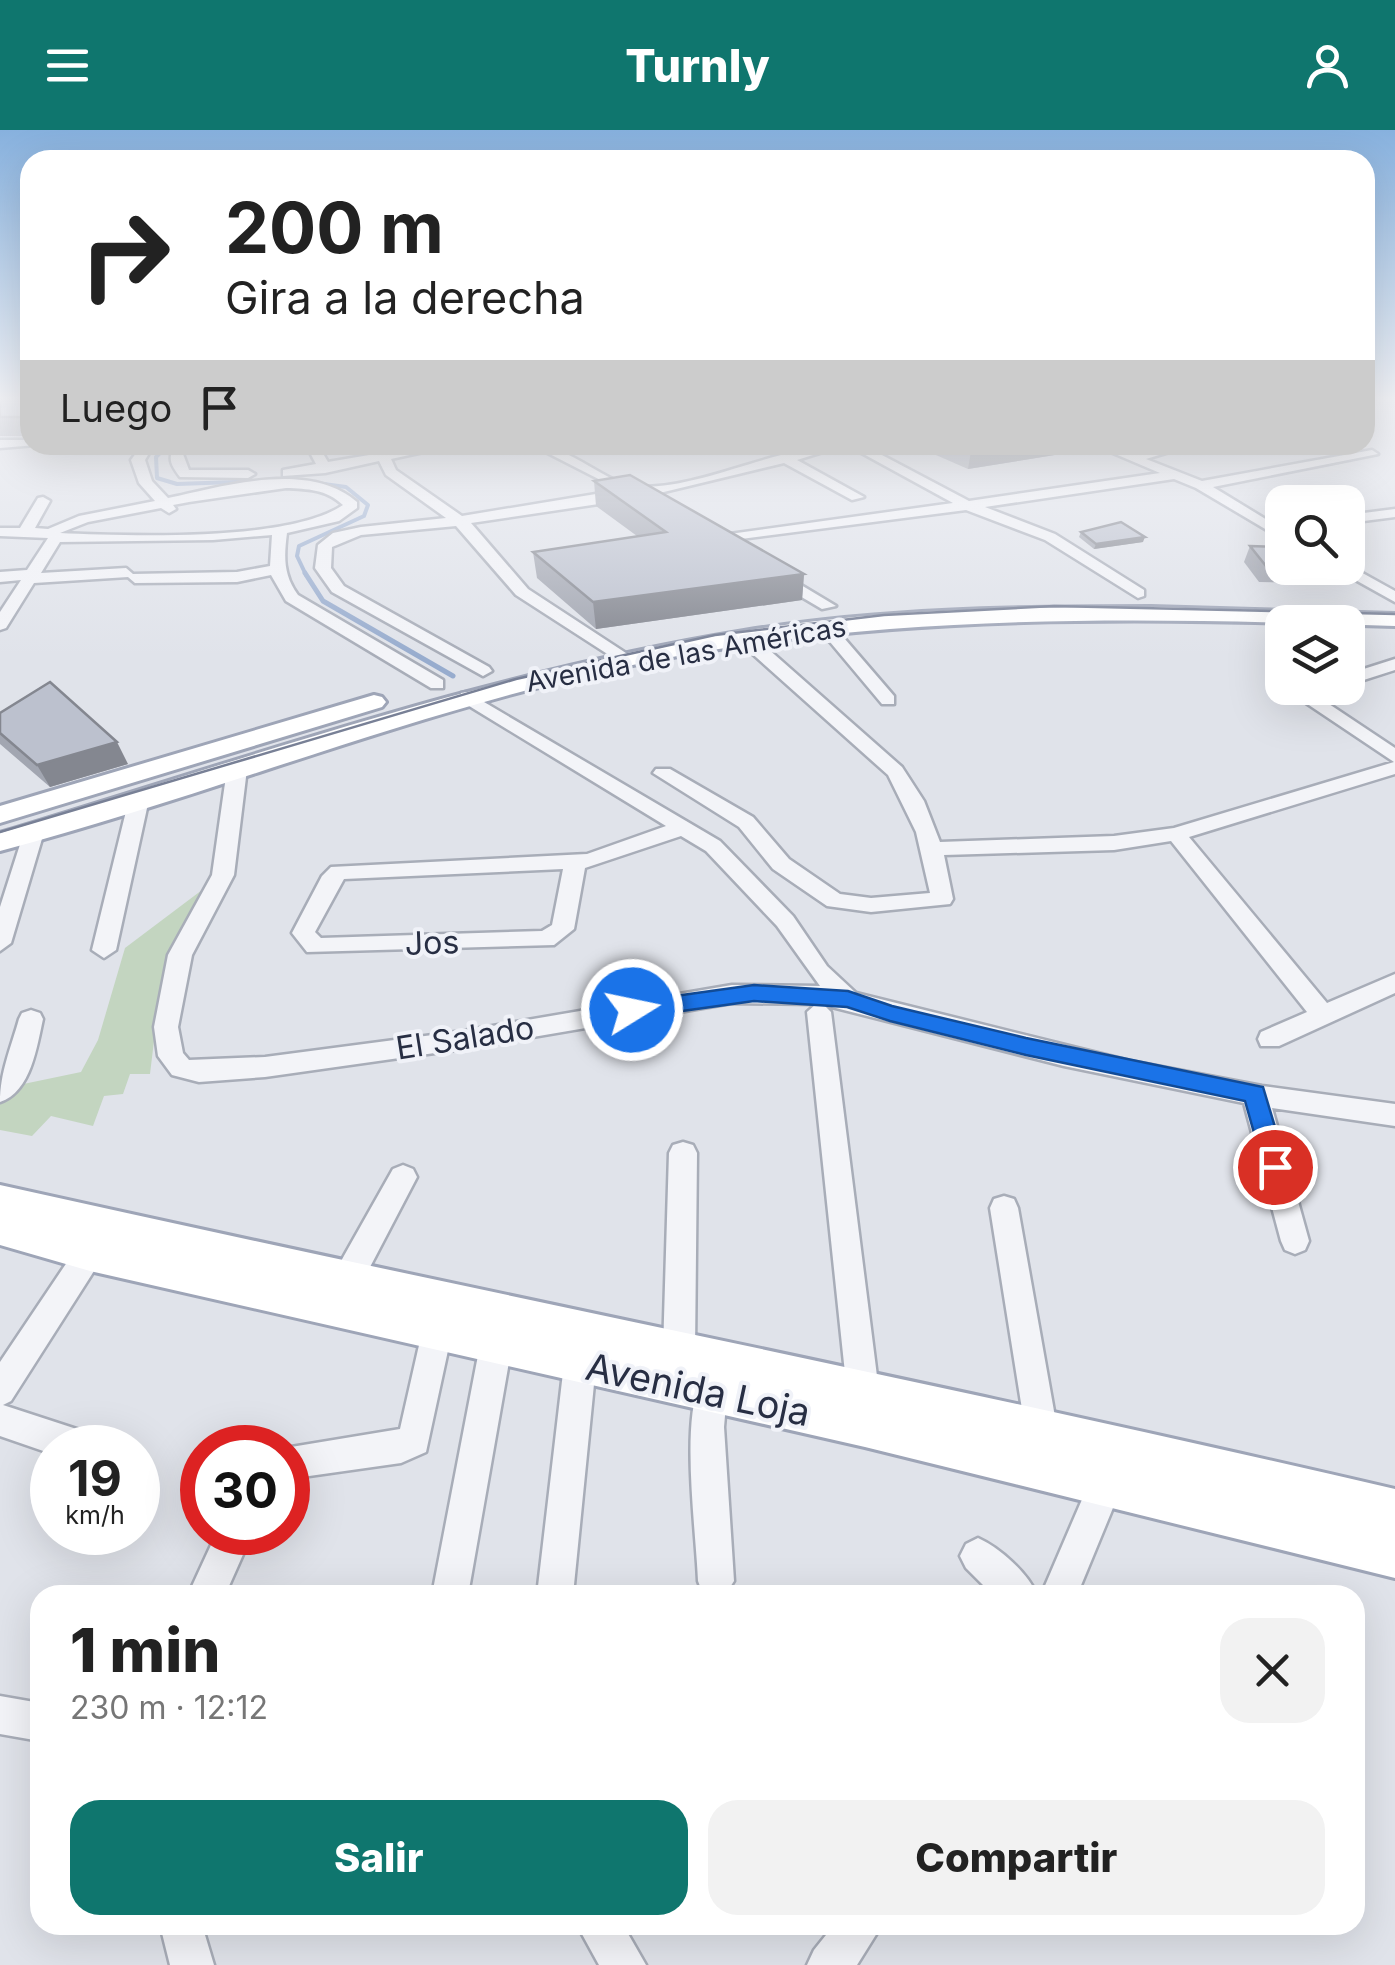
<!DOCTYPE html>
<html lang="es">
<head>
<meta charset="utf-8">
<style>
	:root { --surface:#fff; --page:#f2f2f2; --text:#222; --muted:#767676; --accent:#0f766e }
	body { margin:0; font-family:Inter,sans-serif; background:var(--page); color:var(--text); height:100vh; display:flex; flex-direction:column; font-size:38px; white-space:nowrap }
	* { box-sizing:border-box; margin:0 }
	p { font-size:32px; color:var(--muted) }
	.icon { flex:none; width:55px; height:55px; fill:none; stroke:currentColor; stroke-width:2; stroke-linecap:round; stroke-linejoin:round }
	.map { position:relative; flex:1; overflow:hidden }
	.details { position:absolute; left:30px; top:1455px; width:1335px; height:350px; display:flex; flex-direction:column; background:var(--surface); border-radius:30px; box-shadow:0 10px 40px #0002 }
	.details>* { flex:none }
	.guide { position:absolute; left:20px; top:20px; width:1355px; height:305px; border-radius:30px; box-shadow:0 10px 40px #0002; background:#fff; color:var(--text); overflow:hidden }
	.fabs { position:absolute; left:1265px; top:355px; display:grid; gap:20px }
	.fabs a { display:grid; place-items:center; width:100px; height:100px; border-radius:20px; background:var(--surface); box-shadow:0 10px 40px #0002; font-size:50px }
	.speed { position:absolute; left:30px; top:1295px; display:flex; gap:20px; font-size:50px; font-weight:700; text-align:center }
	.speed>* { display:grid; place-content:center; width:130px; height:130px; border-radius:50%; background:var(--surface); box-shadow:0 10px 40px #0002; line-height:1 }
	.speed small { font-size:25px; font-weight:400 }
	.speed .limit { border:15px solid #d22; background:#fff; color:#111 }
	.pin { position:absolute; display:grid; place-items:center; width:85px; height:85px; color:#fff; margin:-42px; border:5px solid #fff; border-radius:50%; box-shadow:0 2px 10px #0007 }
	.me { position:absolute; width:110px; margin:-55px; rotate:80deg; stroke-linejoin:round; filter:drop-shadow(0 0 8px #0008) }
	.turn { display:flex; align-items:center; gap:35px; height:210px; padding:0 40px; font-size:45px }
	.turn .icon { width:130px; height:130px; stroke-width:2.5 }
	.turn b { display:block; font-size:70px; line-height:85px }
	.then { display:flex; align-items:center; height:95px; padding:0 40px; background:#0003; gap:20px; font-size:38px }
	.round { display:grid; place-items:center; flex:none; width:105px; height:105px; border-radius:30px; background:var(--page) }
	.headline { display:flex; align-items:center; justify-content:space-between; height:170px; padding:0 40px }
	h1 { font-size:60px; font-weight:800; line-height:75px }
	.primary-button { display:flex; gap:20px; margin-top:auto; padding:20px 40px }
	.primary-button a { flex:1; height:115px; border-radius:30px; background:var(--accent); color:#fff; font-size:40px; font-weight:800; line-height:115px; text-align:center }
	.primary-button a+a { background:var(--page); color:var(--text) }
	header { display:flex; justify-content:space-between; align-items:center; height:130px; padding:0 40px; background:var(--accent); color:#fff; font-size:45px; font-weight:800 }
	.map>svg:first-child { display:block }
	.green { fill:#c3d5c0 }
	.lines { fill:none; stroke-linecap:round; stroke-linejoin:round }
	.stream-far1 { stroke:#97acce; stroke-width:4 }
	.stream { stroke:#97acce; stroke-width:5 }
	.minor-casing { stroke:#a8adb8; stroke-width:5 }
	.major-casing { stroke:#9ea5b7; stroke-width:6 }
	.minor { fill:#f3f4f8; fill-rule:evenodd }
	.major { fill:#fff; fill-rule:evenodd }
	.tram { stroke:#788096; stroke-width:2.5 }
	.wall { fill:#a2a6b1 }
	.shaded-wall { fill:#848790 }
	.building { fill:#bcc1ce; stroke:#848790; stroke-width:2.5 }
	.route { fill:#1a73e8; stroke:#114b97; stroke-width:2.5 }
	.labels { text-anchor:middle; stroke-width:8; stroke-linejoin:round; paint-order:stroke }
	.far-street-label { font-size:28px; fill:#272e43; stroke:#f0f2f8 }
	.street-label { font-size:32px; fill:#272e43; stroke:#f0f2f8 }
	.near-street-label { font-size:38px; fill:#272e43; stroke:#f0f2f8 }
</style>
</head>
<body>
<header><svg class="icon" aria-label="menu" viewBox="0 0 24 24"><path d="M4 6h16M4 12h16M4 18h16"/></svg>Turnly<svg class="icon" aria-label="person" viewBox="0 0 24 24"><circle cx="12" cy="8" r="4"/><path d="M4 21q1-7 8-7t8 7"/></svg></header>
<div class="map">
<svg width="1395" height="1835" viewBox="0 0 1395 1835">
	<rect width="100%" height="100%" fill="#e0e3ea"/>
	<path class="green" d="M210,754l-36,61 -13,38 -11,91h-20l-7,20 -19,2 -11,30 -42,-10 -19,20 -32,-6v-29l9,-14 72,-15 17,-32 27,-92z"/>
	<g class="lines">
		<path class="stream-far1" d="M168,315l-12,12 1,21 20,6 84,-3
			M294,350l52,7 22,18 -4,11 -65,30 -2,10 9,19"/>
		<path class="stream" d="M305,443l18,28 130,75"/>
		<g class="minor-casing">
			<path id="minor" d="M0,310h30v5h6l-36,3z
				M142,315h12l-9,15 7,21 16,17c56,-12 141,-38 189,4v6l-18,13 -52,12c-3,23 -4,42 11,62l145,85v8h-12l-145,-87 -15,-26 -34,7 -102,1 -7,-6 -94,6 -28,45 -6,2v-18l21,-32 -21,2v-10l27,-2 21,-32 -48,-2v-8h20l18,-30 5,-1 7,4 -15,27 13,1 31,-13 76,-15 -16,-18 -8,-23zM286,358c22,1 40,1 57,17 -54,37 -215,31 -283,28l28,-11 73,-14 8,5 7,-4 -3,-4 16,-3zM272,405l-2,31 -33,6 -104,2 -7,-6 -85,5 19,-31 153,-2z
				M177,315h13l-7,9 6,16h59l7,4 -7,4 -68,-1c-9,-12 -14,-20 -3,-32z
				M246,315h34l-31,7 -6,-4z
				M306,315h12l10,17 47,-8 -4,-9h12l4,7 69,-7 -65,14 5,11 66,46 158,-26 -88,-45c39,0 76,41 107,42 67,1 139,-42 206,-42l-48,15 67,37 -12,3 -68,-37 -145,35 -168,25 57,66 104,68v8l-6,1 -110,-71 -60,-69 -95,9 -29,12 -1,21 13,18 145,81 3,4 -9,5 -151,-84 -17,-24 3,-23 15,-12 28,-6 85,-9 -60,-43 -7,-14 -54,12 -42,3v-6l33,-6z
				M847,315h16l106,56 191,-28 -66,-28c15,0 26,8 40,9 19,0 39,-9 58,-9l-46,14 56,22 170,-31 6,4 -165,33 69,42v10l-86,-51 -22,-9 -189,28 70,27 89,56v6l-6,2 -93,-58 -79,-30 -256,33 -2,-3 7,-4 238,-33z
				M1395,379v8l-47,6v-8z
				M1348,435l47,26v11l-61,-34z
				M771,443h10l55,33 -14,3 -51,-30z
				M820,494h12l62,72v8h-12l-62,-74z
				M738,503h12l152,134 22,34 16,41 174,-6 60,-8 220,-66 -100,-67 14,-7h26l-17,8 78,52v26l-206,63 138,166 68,-29v19l-116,53h-18l-3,-7 3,-7 46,-20 -136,-171 -57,9 -170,5 9,44 -3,5 -79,8 -44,-6 -54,-37 -34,-42 -86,-54 3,-4h14l83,48 36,42 51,35 31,4 59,-5 -14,-61 -28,-57 -150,-134z
				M1395,529v11l-47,15v-11z
				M467,562l253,149 73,75 34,50 29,27 274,68 132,25 133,18v22l-123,-18 37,133 -4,9 -10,4 -10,-4 -4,-9 -37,-138 -180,-37 -240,-61 7,7 48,380 -5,11 -11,5 -11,-5 -5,-11 -40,-380 9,-8 -84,-1 -269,46 -198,28 -66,5 -27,-7 -14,-19 -4,-29 14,-72 44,-80 15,-106 10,-6 10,6 -13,106 -42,80 -14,72 5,26 6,7 76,-3 198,-26 269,-46 88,1 -43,-60 -71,-75 -25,-15 -96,32 -11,61 -20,16 -247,7 -15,-19 30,-57 9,-9 256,-13 79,-28 -205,-125v-8zM563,739l-11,56 -10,6 -221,7 -6,-6 29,-53z
				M139,663l10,6 -33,151 -12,8 -12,-8 37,-151z
				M34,695l10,7 -33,111 -11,8v-44l24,-75z
				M31,880l9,3 3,6c-6,27 -12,73 -43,83 0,-30 11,-54 19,-83l3,-6z
				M683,1012l10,3 4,8 -2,198 -5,11 -11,4 -11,-4 -5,-11 6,-198 4,-8z
				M403,1035l10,4 4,8 -59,113 -11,4 -11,-4 -4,-10 4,-10 57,-101z
				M1004,1066l10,3 4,9 39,220 -4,12 -12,4 -12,-4 -4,-12 -35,-220 4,-9z
				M98,1097l10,4 4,9 -4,9 -97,152 -8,4 95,31 4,12h-50v6l-52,-18v-74l88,-131z
				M437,1188l11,4 4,10 -26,120 -25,11 -113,16 -3,-31 115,-19 22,-97 4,-10z
				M496,1200l11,5 5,10 -44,250h-36l48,-250 5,-10z
				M580,1219l11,4 5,11 -23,231h-36l27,-231 5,-11z
				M711,1247l11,5 5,11 -3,34 10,154 -9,14 -22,-1 -5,-13c-2,-51 -17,-155 2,-199z
				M1105,1339l12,5 5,12 -45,109h-36l52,-121z
				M217,1402h36l-28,63h-37z
				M978,1408c22,10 50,35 59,57h-44l-27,-27 -6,-12 6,-12z
				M0,1566l40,7v38l-40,-7z
				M160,1795h42l12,40h-44z
				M577,1795h46l23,40h-47z
				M834,1795h48l-25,40h-50l7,-15z"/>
		</g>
		<g class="major-casing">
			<path id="major" d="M1151,477l244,7v12c-245,-8 -497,-14 -743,35 -223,44 -433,132 -652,190v-18c246,-74 490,-161 744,-202 134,-22 271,-24 407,-24z
				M374,565l8,2 4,5 -4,5 -382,116v-17z
				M0,1055c465,104 931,196 1395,304v89l-530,-131 -775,-176 -90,-26z"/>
		</g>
		<use href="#minor" class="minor"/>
		<use href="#major" class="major"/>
		<path class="tram" d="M0,702l516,-153 199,-44 169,-20 170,-9 341,8"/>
	</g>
	<path class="wall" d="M0,270h30v36h-30z
		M913,315h156l-2,8 -99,16z
		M594,351l210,93 -2,26 -206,29 -59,-51 -4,-26 104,-16 -41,-30z
		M1081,402l62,10 -49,7 -15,-12z
		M1250,416l32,1v21h37l-7,15 -53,-1 -15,-20z
		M0,583l128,51 -78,23 -50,-43z"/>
	<path class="shaded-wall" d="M972,315h97l-2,8 -99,16z
		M1145,407l-2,5 -49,7 2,-5z
		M804,444l-2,26 -206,29 -3,-27z
		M117,612l11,22 -78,23 -13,-22z"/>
	<path class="building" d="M0,270h30v23l-8,-6h-22z
		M630,345l174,99 -211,28 -60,-50 133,-20 -72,-51z
		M1121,392l24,15 -49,7 -15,-12z
		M1250,416l32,1v20l-16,-1z
		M50,552l67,60 -80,23 -37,-32v-20z"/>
	<linearGradient id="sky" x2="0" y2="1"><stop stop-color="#87b1de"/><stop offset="0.51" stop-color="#f1f2f6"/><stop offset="1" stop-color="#f1f2f6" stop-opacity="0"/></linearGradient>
	<rect width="1395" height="527" fill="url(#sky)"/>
	<path class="route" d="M754,855l94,6 44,15 134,32 237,49 24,80 -3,8 -9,3 -9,-3 -21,-74 -219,-46 -136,-34 -43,-14 -93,-6 -122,17 -11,-8 11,-8z"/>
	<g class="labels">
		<g class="far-street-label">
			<text transform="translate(686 524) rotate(-10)" y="10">Avenida de las Américas</text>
		</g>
		<g class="street-label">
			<text transform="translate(432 813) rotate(-2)" y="11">Jos</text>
			<text transform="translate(465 908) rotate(-9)" y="11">El Salado</text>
		</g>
		<g class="near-street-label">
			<text transform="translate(698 1260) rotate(12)" y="13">Avenida Loja</text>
		</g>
	</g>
</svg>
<div class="fabs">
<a><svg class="icon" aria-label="search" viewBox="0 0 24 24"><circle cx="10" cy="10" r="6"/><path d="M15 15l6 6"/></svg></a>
<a><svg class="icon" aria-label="layers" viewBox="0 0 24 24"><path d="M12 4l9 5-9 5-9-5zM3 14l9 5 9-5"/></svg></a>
</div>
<div class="speed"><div>19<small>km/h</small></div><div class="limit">30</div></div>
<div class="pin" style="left:1275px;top:1037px;background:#d93025"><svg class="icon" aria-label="arrive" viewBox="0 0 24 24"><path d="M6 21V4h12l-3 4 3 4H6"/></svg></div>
<svg class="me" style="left:632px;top:880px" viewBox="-20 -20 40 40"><circle r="17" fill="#1a73e8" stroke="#fff" stroke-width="3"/><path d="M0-11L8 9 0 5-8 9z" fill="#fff"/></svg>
<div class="guide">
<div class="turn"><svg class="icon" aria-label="right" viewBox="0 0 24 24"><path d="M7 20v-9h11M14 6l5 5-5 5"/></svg><div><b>200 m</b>Gira a la derecha</div></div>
<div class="then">Luego<svg class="icon" aria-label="arrive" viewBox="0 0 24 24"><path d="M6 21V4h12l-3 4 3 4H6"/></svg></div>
</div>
<section class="details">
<div class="headline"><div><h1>1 min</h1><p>230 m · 12:12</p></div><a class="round"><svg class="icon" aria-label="close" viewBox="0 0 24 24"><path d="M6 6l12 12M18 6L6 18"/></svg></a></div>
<div class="primary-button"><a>Salir</a><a>Compartir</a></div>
</section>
</div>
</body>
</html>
